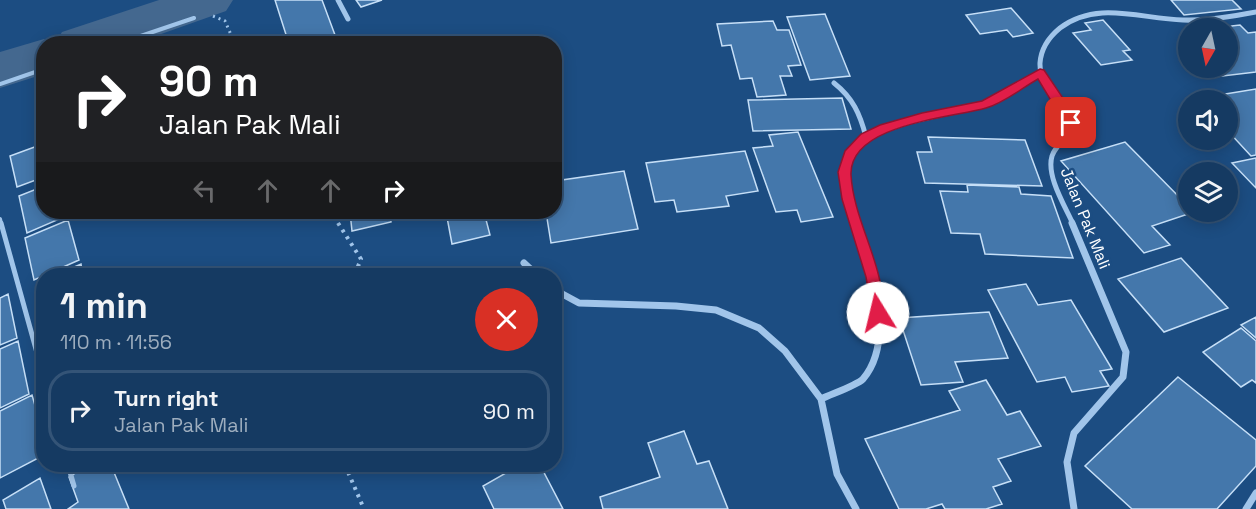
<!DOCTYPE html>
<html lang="en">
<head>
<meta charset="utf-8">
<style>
	:root { --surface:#153a62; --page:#1e4168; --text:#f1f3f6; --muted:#9dadbe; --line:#345477 }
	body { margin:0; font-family:"Space Grotesk",sans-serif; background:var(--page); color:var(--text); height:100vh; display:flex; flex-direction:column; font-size:22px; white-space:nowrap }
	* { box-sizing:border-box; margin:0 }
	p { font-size:20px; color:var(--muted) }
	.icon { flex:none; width:33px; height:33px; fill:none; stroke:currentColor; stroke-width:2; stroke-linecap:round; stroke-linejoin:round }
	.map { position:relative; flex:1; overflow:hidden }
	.side { position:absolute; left:36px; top:268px; width:526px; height:204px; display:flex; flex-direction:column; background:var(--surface); border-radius:24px; box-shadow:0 3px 15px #0003,0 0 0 2px var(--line) }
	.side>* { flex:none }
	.hud { position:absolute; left:36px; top:36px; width:526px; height:183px; border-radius:24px; box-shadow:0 3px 15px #0003,0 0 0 2px var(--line); background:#202124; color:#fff; overflow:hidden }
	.needle { width:39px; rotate:189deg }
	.tools { position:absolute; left:1178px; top:18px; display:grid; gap:12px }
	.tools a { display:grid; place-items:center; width:60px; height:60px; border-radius:50%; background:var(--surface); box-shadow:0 3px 15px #0003,0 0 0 2px var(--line); font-size:30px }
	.pin { position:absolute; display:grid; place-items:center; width:51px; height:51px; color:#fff; margin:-26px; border-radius:12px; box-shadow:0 3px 9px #0006 }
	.me { position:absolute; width:66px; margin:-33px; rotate:351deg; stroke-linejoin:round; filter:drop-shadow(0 0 4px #0008) }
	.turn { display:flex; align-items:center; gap:21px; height:126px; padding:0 24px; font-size:27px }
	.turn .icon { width:78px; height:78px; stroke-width:2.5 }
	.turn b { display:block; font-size:42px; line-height:51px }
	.lanes { display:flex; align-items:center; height:57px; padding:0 24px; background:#0003; justify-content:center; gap:30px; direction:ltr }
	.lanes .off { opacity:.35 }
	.round { display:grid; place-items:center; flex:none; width:63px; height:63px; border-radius:32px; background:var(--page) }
	.overview { display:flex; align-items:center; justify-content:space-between; height:102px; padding:0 24px }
	h1 { font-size:36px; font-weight:700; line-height:45px }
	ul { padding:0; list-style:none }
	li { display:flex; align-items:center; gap:18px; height:81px; margin:0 12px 9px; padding:0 12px; border:3px solid var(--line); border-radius:24px }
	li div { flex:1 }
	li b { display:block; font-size:22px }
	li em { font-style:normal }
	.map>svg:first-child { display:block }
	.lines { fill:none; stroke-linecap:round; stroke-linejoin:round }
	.river { fill:#44688f; fill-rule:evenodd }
	.building { fill:#4477ab; stroke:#c6dff7; stroke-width:1.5 }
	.path-far1 { stroke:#a1c5ea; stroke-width:3; stroke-dasharray:2 4; stroke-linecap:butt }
	.path { stroke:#a1c5ea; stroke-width:4; stroke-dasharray:3 5; stroke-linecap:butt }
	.service-far1 { stroke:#a1c5ea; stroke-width:4 }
	.service { stroke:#a1c5ea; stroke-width:5 }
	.minor-far1 { stroke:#a1c5ea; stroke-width:5 }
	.minor { stroke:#a1c5ea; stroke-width:7 }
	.route { fill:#e11d48; stroke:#92132f; stroke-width:1.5 }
	.labels { text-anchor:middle; stroke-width:5; stroke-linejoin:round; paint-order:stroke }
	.street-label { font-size:16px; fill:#fff; stroke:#1c4d82 }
</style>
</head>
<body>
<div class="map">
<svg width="1256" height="509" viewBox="0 0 1256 509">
	<rect width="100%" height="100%" fill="#1c4d82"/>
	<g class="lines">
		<path class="river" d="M159,0h74l-7,11 -93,33h-89v30l-44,14v-36l44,-13 12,3 6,-10z"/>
	</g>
	<path class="building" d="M275,0h47l13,35 -30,9h-16z
		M356,0h26l-21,7z
		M1171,0h61l9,9 -57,6z
		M1011,8l22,25 -20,4 -6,-7 -27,4 -14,-19z
		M825,14l25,62 -40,4 -23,-63z
		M1103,20l27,30 -7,1 9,9 -31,5 -28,-32 18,-3 -6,-7z
		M773,21l4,9h12l12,35 -13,1 4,10h-12l6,19 -29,2 -5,-19 -12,1 -9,-34 -9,1 -5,-22z
		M1240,25l8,8 8,-1v40l-42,5 -8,-9h21v-40h-13z
		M1256,89v66l-5,1 -24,-26v-12l6,-1 -6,-6v-11h-9l-5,-4z
		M842,98l9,31 -98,2 -5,-31z
		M798,132l35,85 -32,5 -4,-12 -21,2 -23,-64 20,-2 -4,-11z
		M928,137l97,3 17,46 -117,-3 -8,-31h15z
		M1125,142l63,64v6h6l-42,14 18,19 -26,8 -83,-92z
		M40,145l4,13v19l-27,10 -7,-31z
		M745,151l13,40 -32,5 3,10 -52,6 -3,-12 -19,2 -9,-39z
		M1256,158v30l-24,-25z
		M624,171l14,58 -87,14 -5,-31h9v-31z
		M967,185l52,2 2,7 30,2 22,62 -88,-4 -5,-20 -29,-1 -11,-42 28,1z
		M44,186v26h26l1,2 -44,19 -8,-37z
		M350,212h40l1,10 -39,9z
		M446,212h38l6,23 -38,9z
		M68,220l11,40 -45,20 -9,-42z
		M1181,258l47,50 -64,24 -46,-53z
		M81,264l2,12h-30z
		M1026,284l12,21 33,-5 41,69 -12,2 9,15 -37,6 -7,-15 -28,5 -49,-92z
		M8,294l9,44 -17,7v-47z
		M989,312l19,46 -53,4 8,20 -42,3 -22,-67z
		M1256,317v21l-15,-13z
		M1241,328l15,13v42l-4,-3 -11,7 -38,-35z
		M18,341l11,53 -29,14v-59z
		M1178,377l78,63v26l-39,43h-85l-47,-43z
		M986,380l21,35 13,-4 21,35 -43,13 13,22 -18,6 9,17 -16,5h-41l-3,-5 -16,5h-27l-34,-70 95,-29 -11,-19z
		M32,395l12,42v18l-44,23v-67z
		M684,431l13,33 12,-3 19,48h-125l-3,-12 60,-20 -12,-34z
		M88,465h23l18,44h-61l10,-7 -9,-25z
		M520,465h20l23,44h-69l-11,-23z
		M40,478l11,31h-45l-3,-9z"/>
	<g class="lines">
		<path class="path-far1" d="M213,16l12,5 10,23
			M336,212l3,12"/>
		<path class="path" d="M338,223l23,36 -7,17
			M345,465l19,44"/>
		<path class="service-far1" d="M117,44l77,-26
			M0,84l44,-15
			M0,219l1,5"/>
		<path class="service" d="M1,223l43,155
			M68,465l6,21"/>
		<path class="minor-far1" d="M338,0l10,19
			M834,83c19,15 26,31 32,54 -5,5 -13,11 -16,17 -12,20 0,51 6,70
			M866,137l43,-15 74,-17 57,-32
			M1073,224c-8,-18 -27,-48 -21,-68 3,-9 11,-16 18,-23 -2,-27 -31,-44 -30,-70 1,-14 9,-26 20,-35 37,-28 81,-9 123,-8 25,1 49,-4 73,-8"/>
		<path class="minor" d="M1072,223l54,129 -3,25 -49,56 -7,29 7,47
			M524,263l14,13
			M555,290l24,13 97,3 40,4 43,18 26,23 36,48 16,75 19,35
			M821,399c10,-5 35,-13 42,-20 34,-40 7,-112 -7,-156
			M1246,509l10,-16"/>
	</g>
	<path class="route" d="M1040,69l4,1 27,40 6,13 -2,4h-8l-29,-48c-16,9 -34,24 -52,29 -35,10 -137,16 -135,67 2,35 20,68 28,102 3,12 5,24 7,36l-3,5 -5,1 -5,-1 -7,-41 -24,-78 -4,-27 7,-21 16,-17 19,-9 42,-12 60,-12z"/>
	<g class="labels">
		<g class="street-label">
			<text transform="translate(1086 218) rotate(68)" y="6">Jalan Pak Mali</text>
		</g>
	</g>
</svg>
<div class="tools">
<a><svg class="needle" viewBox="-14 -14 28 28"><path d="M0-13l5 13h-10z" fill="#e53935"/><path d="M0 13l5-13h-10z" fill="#9dadbe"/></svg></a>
<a><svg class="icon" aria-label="sound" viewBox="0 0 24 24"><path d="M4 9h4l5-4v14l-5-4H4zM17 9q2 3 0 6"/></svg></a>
<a><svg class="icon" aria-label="layers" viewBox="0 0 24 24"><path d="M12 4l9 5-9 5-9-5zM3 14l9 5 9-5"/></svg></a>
</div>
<div class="pin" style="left:1071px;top:123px;background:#d93025"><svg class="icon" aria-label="arrive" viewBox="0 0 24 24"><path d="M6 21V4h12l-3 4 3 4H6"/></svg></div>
<svg class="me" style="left:878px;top:313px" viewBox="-20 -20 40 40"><circle r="19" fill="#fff"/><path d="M0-13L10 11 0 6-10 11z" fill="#e11d48"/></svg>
<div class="hud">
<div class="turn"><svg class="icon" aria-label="right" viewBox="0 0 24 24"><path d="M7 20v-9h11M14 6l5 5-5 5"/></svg><div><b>90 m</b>Jalan Pak Mali</div></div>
<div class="lanes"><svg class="icon off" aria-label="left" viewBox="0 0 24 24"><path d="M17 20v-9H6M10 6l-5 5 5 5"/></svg><svg class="icon off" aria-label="ahead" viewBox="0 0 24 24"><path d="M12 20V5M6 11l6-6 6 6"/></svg><svg class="icon off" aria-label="ahead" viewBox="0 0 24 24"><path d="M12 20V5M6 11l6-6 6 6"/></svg><svg class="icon" aria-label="right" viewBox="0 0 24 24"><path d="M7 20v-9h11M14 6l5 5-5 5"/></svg></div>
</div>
<section class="side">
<div class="overview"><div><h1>1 min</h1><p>110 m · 11:56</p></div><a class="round" style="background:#d93025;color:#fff"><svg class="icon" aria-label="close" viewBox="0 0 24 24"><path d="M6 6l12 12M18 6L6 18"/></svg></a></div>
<ul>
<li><svg class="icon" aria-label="right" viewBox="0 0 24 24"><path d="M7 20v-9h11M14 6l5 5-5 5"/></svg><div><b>Turn right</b><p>Jalan Pak Mali</p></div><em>90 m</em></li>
</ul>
</section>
</div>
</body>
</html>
